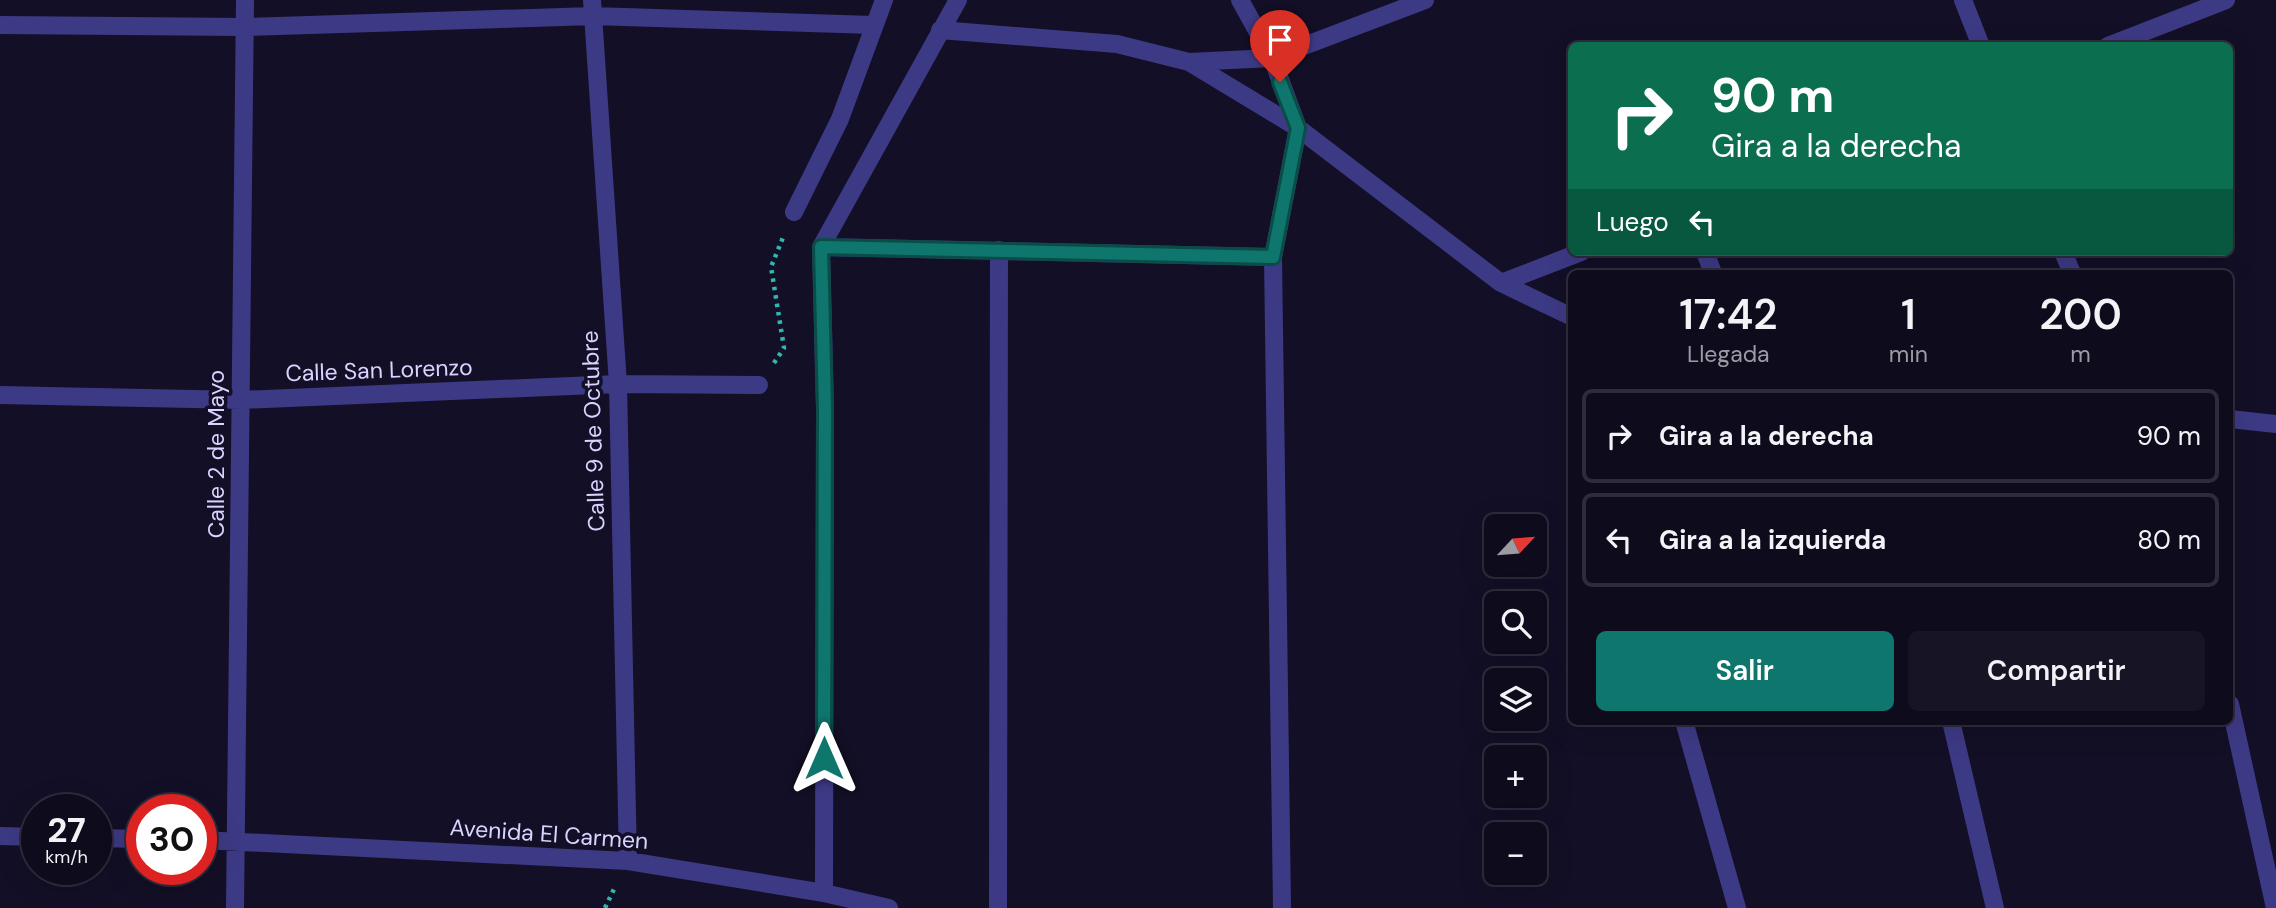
<!DOCTYPE html>
<html lang="es">
<head>
<meta charset="utf-8">
<style>
	:root { --surface:#0e0b1c; --page:#171425; --text:#f1f3f6; --muted:#9b9ba3; --line:#2e2b3b; --accent:#0f766e }
	body { margin:0; font-family:"DM Sans",sans-serif; background:var(--page); color:var(--text); height:100vh; display:flex; flex-direction:column; font-size:26px; white-space:nowrap }
	* { box-sizing:border-box; margin:0 }
	p { font-size:23px; color:var(--muted) }
	.icon { flex:none; width:38px; height:38px; fill:none; stroke:currentColor; stroke-width:2; stroke-linecap:round; stroke-linejoin:round }
	.map { position:relative; flex:1; overflow:hidden }
	.drawer { position:absolute; left:1568px; top:270px; width:665px; height:455px; display:flex; flex-direction:column; background:var(--surface); border-radius:10px; box-shadow:0 7px 28px #0002,0 0 0 2px var(--line) }
	.drawer>* { flex:none }
	.guide { position:absolute; left:1568px; top:42px; width:665px; height:214px; border-radius:10px; box-shadow:0 7px 28px #0002,0 0 0 2px var(--line); background:#0b6e4f; color:#fff; overflow:hidden }
	.needle { width:46px; rotate:64deg }
	.controls { position:absolute; left:1484px; top:514px; display:grid; gap:14px }
	.controls a { display:grid; place-items:center; width:63px; height:63px; border-radius:10px; background:var(--surface); box-shadow:0 7px 28px #0002,0 0 0 2px var(--line); font-size:35px }
	.speed { position:absolute; left:21px; top:794px; display:flex; gap:14px; font-size:35px; font-weight:700; text-align:center }
	.speed>* { display:grid; place-content:center; width:91px; height:91px; border-radius:50%; background:var(--surface); box-shadow:0 7px 28px #0002,0 0 0 2px var(--line); line-height:1 }
	.speed small { font-size:18px; font-weight:400 }
	.speed .limit { border:10px solid #d22; background:#fff; color:#111 }
	.pin { position:absolute; display:grid; place-items:center; width:60px; height:60px; color:#fff; margin:-72px -30px; border-radius:50% 50% 50% 0; rotate:-45deg; box-shadow:0 0 7px #0007 }
	.pin .icon { rotate:45deg }
	.me { position:absolute; width:77px; margin:-38px; rotate:0deg; stroke-linejoin:round; filter:drop-shadow(0 0 5px #0008) }
	.turn { display:flex; align-items:center; gap:24px; height:147px; padding:0 28px; font-size:32px }
	.turn .icon { width:91px; height:91px; stroke-width:2.5 }
	.turn b { display:block; font-size:49px; line-height:60px }
	.then { display:flex; align-items:center; height:66px; padding:0 28px; background:#0003; gap:14px; font-size:26px }
	.eta { display:flex; justify-content:space-evenly; align-items:center; height:119px; text-align:center }
	.eta b { font-size:42px; font-weight:600; line-height:49px }
	.action { display:flex; gap:14px; margin-top:auto; padding:14px 28px }
	.action a { flex:1; height:80px; border-radius:10px; background:var(--accent); color:#fff; font-size:28px; font-weight:600; line-height:80px; text-align:center }
	.action a+a { background:var(--page); color:var(--text) }
	ul { padding:0; list-style:none }
	li { display:flex; align-items:center; gap:21px; height:94px; margin:0 14px 10px; padding:0 14px; border:4px solid var(--line); border-radius:10px }
	li div { flex:1 }
	li b { display:block; font-size:26px }
	li em { font-style:normal }
	.map>svg:first-child { display:block }
	.lines { fill:none; stroke-linecap:round; stroke-linejoin:round }
	.path { stroke:#2fb8b0; stroke-width:4.5; stroke-dasharray:3.5 5; stroke-linecap:butt }
	.street { stroke:#3d3a85; stroke-width:18 }
	.route-casing { stroke:#0a4d48; stroke-width:18 }
	.route { stroke:#0f766e; stroke-width:12 }
	.labels { text-anchor:middle; stroke-width:7; stroke-linejoin:round; paint-order:stroke }
	.street-label { font-size:23px; fill:#d9d4ff; stroke:#130f26 }
</style>
</head>
<body>
<div class="map">
<svg width="2276" height="908" viewBox="0 0 2276 908">
	<rect width="100%" height="100%" fill="#130f26"/>
	<g class="lines">
		<path class="path" d="M774,363l10,-15 -13,-81 13,-32
			M605,908l10,-21"/>
		<path class="street" d="M592,0l26,384 10,477
			M1240,0l32,58 26,70 203,155 71,34
			M1963,0l18,46
			M0,25l245,2 348,-11 280,9
			M940,30l177,14 72,18 83,-4 153,-58
			M2108,46l118,-46
			M1189,62l109,66 -25,129 9,651
			M794,212l46,-93 44,-119
			M821,247l452,10
			M1705,252l8,21
			M2063,252l9,21
			M1501,283l80,-31
			M0,395l241,5 377,-16 141,1
			M2230,419l46,5
			M2230,704l45,204
			M1684,721l53,187
			M1951,721l44,187
			M0,836l37,1
			M96,838l46,1
			M201,840l427,21 196,32 65,15
			M824,893l1,-484 -4,-162 137,-247
			M235,908l10,-908
			M998,908l1,-658"/>
	</g>
	<g class="lines">
		<g class="route-casing">
			<path id="route" d="M824,758l1,-349 -4,-162 452,10 25,-129 -18,-46"/>
		</g>
		<use href="#route" class="route"/>
	</g>
	<g class="labels">
		<g class="street-label">
			<text transform="translate(379 370) rotate(-2)" y="8">Calle San Lorenzo</text>
			<text transform="translate(593 431) rotate(-92)" y="8">Calle 9 de Octubre</text>
			<text transform="translate(216 454) rotate(-90)" y="8">Calle 2 de Mayo</text>
			<text transform="translate(549 834) rotate(4)" y="8">Avenida El Carmen</text>
		</g>
	</g>
</svg>
<div class="controls">
<a><svg class="needle" viewBox="-14 -14 28 28"><path d="M0-13l5 13h-10z" fill="#e53935"/><path d="M0 13l5-13h-10z" fill="#9b9ba3"/></svg></a>
<a><svg class="icon" aria-label="search" viewBox="0 0 24 24"><circle cx="10" cy="10" r="6"/><path d="M15 15l6 6"/></svg></a>
<a><svg class="icon" aria-label="layers" viewBox="0 0 24 24"><path d="M12 4l9 5-9 5-9-5zM3 14l9 5 9-5"/></svg></a>
<a>+</a>
<a>−</a>
</div>
<div class="speed"><div>27<small>km/h</small></div><div class="limit">30</div></div>
<div class="pin" style="left:1280px;top:82px;background:#d93025"><svg class="icon" aria-label="arrive" viewBox="0 0 24 24"><path d="M6 21V4h12l-3 4 3 4H6"/></svg></div>
<svg class="me" style="left:824px;top:758px" viewBox="-20 -20 40 40"><path d="M0-17L14 15 0 8-14 15z" fill="#0f766e" stroke="#fff" stroke-width="4"/></svg>
<div class="guide">
<div class="turn"><svg class="icon" aria-label="right" viewBox="0 0 24 24"><path d="M7 20v-9h11M14 6l5 5-5 5"/></svg><div><b>90 m</b>Gira a la derecha</div></div>
<div class="then">Luego<svg class="icon" aria-label="left" viewBox="0 0 24 24"><path d="M17 20v-9H6M10 6l-5 5 5 5"/></svg></div>
</div>
<section class="drawer">
<div class="eta">
<div><b>17:42</b><p>Llegada</p></div>
<div><b>1</b><p>min</p></div>
<div><b>200</b><p>m</p></div>
</div>
<ul>
<li><svg class="icon" aria-label="right" viewBox="0 0 24 24"><path d="M7 20v-9h11M14 6l5 5-5 5"/></svg><div><b>Gira a la derecha</b></div><em>90 m</em></li>
<li><svg class="icon" aria-label="left" viewBox="0 0 24 24"><path d="M17 20v-9H6M10 6l-5 5 5 5"/></svg><div><b>Gira a la izquierda</b></div><em>80 m</em></li>
</ul>
<div class="action"><a>Salir</a><a>Compartir</a></div>
</section>
</div>
</body>
</html>
